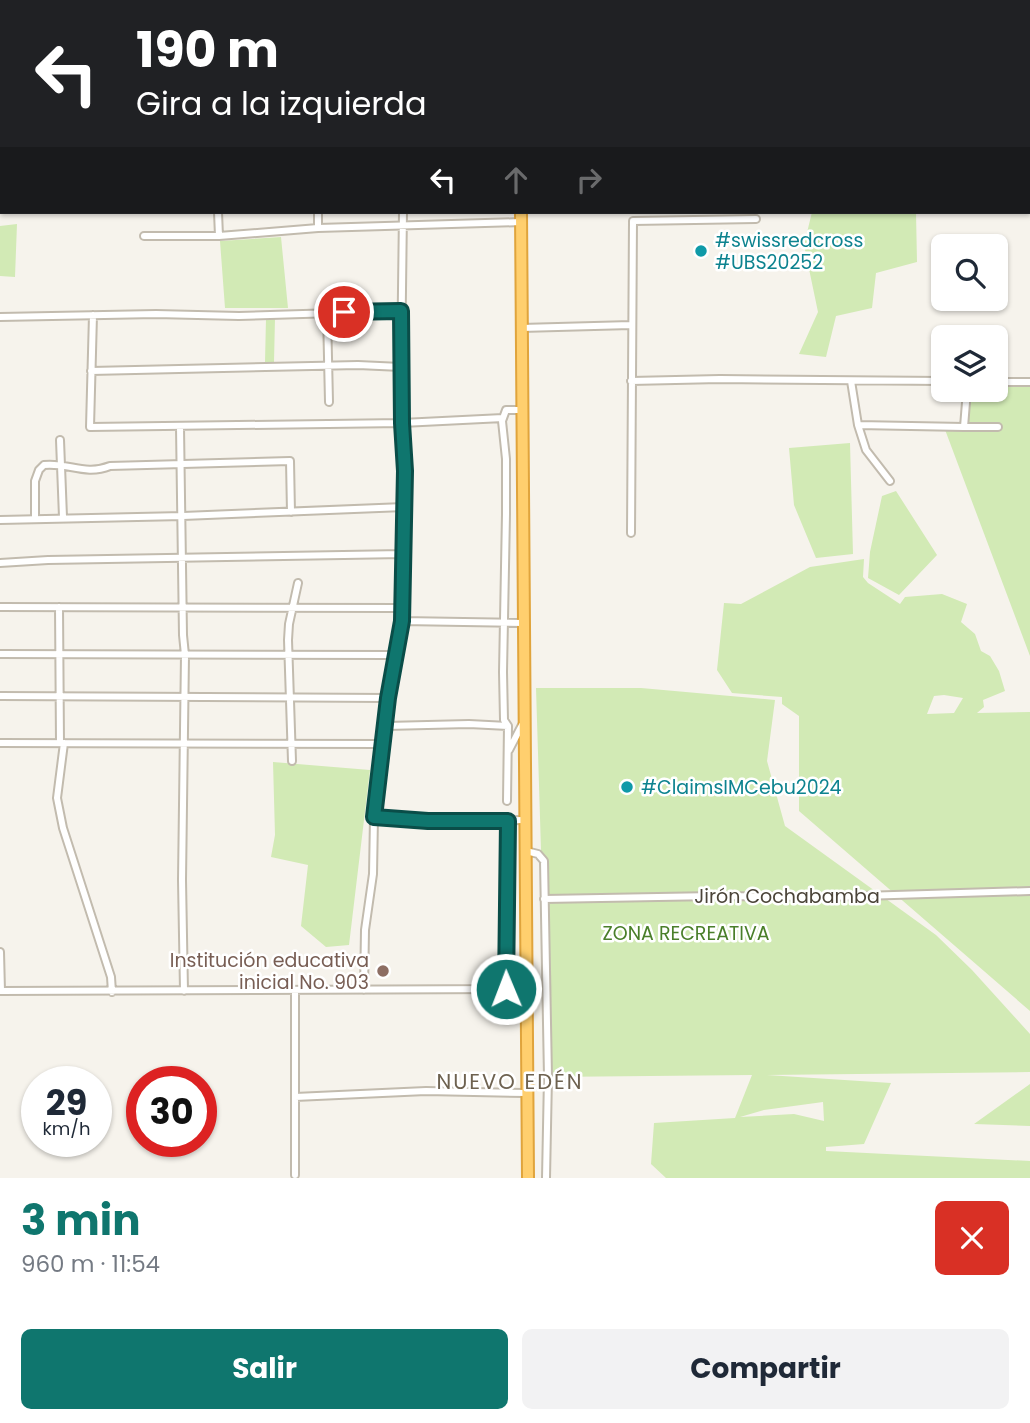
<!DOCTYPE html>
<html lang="es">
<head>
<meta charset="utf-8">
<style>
	:root { --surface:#fff; --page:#f2f2f3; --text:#1f2937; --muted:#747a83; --accent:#0f766e }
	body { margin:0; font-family:Poppins,sans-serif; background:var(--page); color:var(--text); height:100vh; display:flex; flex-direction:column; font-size:26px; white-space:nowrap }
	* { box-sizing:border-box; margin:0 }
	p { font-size:23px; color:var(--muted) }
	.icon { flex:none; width:38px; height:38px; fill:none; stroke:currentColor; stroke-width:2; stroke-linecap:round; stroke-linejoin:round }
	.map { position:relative; height:1178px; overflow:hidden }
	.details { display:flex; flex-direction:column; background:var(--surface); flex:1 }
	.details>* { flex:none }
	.top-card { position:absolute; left:0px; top:0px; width:1031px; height:214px; box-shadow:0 2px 5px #0004; background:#202124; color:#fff; overflow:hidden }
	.controls { position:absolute; left:931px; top:234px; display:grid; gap:14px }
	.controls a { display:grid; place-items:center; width:77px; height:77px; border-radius:10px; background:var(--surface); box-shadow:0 2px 5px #0004; font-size:35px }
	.speed { position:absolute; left:21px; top:1066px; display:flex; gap:14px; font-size:35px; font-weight:700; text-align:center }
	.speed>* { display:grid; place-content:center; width:91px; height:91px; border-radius:50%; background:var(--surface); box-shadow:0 2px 5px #0004; line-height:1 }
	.speed small { font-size:18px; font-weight:400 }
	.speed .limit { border:10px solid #d22; background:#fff; color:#111 }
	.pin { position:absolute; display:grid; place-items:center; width:60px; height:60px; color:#fff; margin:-30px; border:4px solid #fff; border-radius:50%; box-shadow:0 2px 7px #0007 }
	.me { position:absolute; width:77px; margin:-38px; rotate:359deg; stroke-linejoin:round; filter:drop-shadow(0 0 5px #0008) }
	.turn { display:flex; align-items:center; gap:24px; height:147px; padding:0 21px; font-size:32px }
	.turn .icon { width:91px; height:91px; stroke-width:2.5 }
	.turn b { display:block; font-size:49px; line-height:60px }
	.lanes { display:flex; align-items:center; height:66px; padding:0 21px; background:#0003; justify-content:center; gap:35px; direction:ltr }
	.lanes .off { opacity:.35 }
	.round { display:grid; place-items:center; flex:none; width:74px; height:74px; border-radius:10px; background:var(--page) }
	.headline { display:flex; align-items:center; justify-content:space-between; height:119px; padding:0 21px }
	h1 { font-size:42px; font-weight:700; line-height:52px; color:var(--accent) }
	.primary-button { display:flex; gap:14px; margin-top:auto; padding:14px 21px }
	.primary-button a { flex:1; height:80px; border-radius:10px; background:var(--accent); color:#fff; font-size:28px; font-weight:700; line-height:80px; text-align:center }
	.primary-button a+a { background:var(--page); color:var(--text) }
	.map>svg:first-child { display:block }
	.green { fill:#d2eab5; fill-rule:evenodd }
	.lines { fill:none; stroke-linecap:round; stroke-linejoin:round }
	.street-casing { stroke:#c2bbae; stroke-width:10 }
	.highway-casing { stroke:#e0a43c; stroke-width:14 }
	.street { stroke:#fff; stroke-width:6 }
	.highway { stroke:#ffcf6e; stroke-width:10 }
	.route-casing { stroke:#0a4d48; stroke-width:18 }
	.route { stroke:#0f766e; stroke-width:12 }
	.culture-dot { fill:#0f9aa8; stroke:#fff; stroke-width:2.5 }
	.education-dot { fill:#8d6e63; stroke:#fff; stroke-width:2.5 }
	.labels { text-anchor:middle; stroke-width:5; stroke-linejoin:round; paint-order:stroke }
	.culture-label { font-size:19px; fill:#0d838f; stroke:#fff; text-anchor:start }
	.street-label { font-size:19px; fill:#4b4439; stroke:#fff }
	.park-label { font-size:19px; fill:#4a7f2a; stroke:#fff }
	.education-label { font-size:19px; fill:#785e54; stroke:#fff; text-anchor:end }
	.neighbourhood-label { font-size:21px; letter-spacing:2px; fill:#6e6250; stroke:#fff }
</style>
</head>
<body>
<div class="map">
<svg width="1030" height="1178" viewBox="0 0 1030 1178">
	<rect width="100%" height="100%" fill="#f6f3ec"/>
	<path class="green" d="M812,212h104l1,50 -41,11 -4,35 -36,8 -10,41 -27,-3 19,-42 -14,-67z
		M17,224l-2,53 -15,-1v-50z
		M281,237l7,71h-63l-5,-67z
		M266,318h9l-1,44h-9z
		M1030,382v274l-86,-229h20l3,-37h29v-7z
		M850,443l3,111 -37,4 -22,-53 -5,-57z
		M896,491l41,64 -38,40 -31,-17 2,-26 12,-56z
		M864,559l-1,18 5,6 32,21 5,-7 37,-3 25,10 -6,18 14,12 6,17 9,5 9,15 6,20 -22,9 1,7 -7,6 53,-1v299l-231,-200v-95l-17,-12v-7l-50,-4 -15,-23 7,-67 17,1 69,-37zM944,695l19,3 -9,15 -27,1 7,-18z
		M536,688h105l134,12 -8,61 18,65 151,109 36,35 58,64v38l-263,3 124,8 -27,61 -38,3v4l204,10v17h-364l-15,-14 3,-41 81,-5 17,-43 -204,2zM823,1102l1,19 -30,-7 -54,3 24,-7z
		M273,762l97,8 -21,175 -23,2 -25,-21 7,-61 -37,-8 4,-22z
		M1030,1084v42l-56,-2z"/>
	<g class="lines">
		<g class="street-casing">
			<path id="street" d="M400,0l1,2
				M1028,0v2
				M34,2v-2
				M96,2v-2
				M157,2l1,-2
				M224,2l1,-2
				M627,2v-2
				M726,2v-2
				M954,2v-2
				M0,15h2
				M1029,61h1
				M1029,174h1
				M218,212l1,24
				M318,228v-16
				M144,236h75l99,-8 203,-6
				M327,313l2,89
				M93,315l-3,112 312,-4 101,-5
				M0,317l156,-3 83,2 162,-5
				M521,328l110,-3
				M91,371l267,-6 43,2
				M631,381l89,-2 223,2
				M851,381l7,44 106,2
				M996,382h34
				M967,390l-3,37h34
				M858,425l8,25 24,31
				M180,427l3,208 2,20 -3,225 2,111
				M60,440l3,77
				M35,519v-38l4,-11 5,-5c23,-3 41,11 66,1l180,-5 1,51
				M0,520l183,-4 221,-9
				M631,533l2,-312 123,-2
				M0,563l48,-3 355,-6
				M0,607l401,1
				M59,607l1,136
				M402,621l121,2
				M0,654l395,1
				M0,696l389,2
				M386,726l83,-2 39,2
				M0,743l384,1
				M64,743l-7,55 6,30 48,149 1,15
				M509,750l13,-25
				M292,761l-4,-121 1,-16 9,-41
				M507,801l1,-75 -4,-6 -1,-48 3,-158v-55l-4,-38 4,-11h16
				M374,817l54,4 98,-1
				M526,851l12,3 6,7 4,216 -2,101
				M544,899l171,-3 113,1 202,-6
				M0,952l1,39
				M506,989l2,-168
				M364,990l1,-60 8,-56 1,-57 15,-119 13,-77 3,-150 -4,-104 2,-155
				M0,991l526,-2
				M295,1097l131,-6 100,2
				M295,1175v-185"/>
		</g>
		<g class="highway-casing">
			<path id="highway" d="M520,0v2
				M521,212l7,966"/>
		</g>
		<use href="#street" class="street"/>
		<use href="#highway" class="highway"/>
	</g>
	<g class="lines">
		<g class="route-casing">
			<path id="route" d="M344,312l57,-1 1,112 3,48 -3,150 -14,77 -14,119 54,4h80l-2,168"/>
		</g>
		<use href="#route" class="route"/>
	</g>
	<g class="culture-dot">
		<circle cx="701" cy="251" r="7"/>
		<circle cx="627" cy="787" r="7"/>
	</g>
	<circle class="education-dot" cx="383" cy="971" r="7"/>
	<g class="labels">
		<g class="culture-label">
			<text x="715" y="247">#swissredcross<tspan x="715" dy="22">#UBS20252</tspan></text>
			<text x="641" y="794">#ClaimsIMCebu2024</text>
		</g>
		<g class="street-label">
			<text x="787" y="903">Jirón Cochabamba</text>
		</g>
		<g class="park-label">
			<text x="686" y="940">ZONA RECREATIVA</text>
		</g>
		<g class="education-label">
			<text x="369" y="967">Institución educativa<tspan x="369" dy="22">inicial No. 903</tspan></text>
		</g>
		<g class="neighbourhood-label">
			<text x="510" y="1089">NUEVO EDÉN</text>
		</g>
	</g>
</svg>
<div class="controls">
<a><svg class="icon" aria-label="search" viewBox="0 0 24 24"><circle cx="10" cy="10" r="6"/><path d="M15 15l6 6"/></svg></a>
<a><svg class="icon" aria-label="layers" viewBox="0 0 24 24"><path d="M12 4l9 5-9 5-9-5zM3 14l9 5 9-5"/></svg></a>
</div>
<div class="speed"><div>29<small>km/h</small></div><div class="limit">30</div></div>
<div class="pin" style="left:344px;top:312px;background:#d93025"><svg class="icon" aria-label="arrive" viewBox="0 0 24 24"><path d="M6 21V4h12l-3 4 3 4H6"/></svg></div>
<svg class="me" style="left:506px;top:989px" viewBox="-20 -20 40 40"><circle r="17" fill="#0f766e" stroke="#fff" stroke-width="3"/><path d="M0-11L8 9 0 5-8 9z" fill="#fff"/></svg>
<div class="top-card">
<div class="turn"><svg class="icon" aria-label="left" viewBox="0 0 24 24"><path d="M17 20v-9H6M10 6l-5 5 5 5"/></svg><div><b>190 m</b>Gira a la izquierda</div></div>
<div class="lanes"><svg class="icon" aria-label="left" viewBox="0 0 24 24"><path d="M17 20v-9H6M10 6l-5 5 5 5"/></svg><svg class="icon off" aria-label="ahead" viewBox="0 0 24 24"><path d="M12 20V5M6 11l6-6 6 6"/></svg><svg class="icon off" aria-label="right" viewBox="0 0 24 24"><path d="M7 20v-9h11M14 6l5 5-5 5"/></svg></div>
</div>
</div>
<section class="details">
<div class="headline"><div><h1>3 min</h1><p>960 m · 11:54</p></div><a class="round" style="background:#d93025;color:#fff"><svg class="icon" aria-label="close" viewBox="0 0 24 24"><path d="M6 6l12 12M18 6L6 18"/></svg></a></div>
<div class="primary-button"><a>Salir</a><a>Compartir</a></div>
</section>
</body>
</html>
